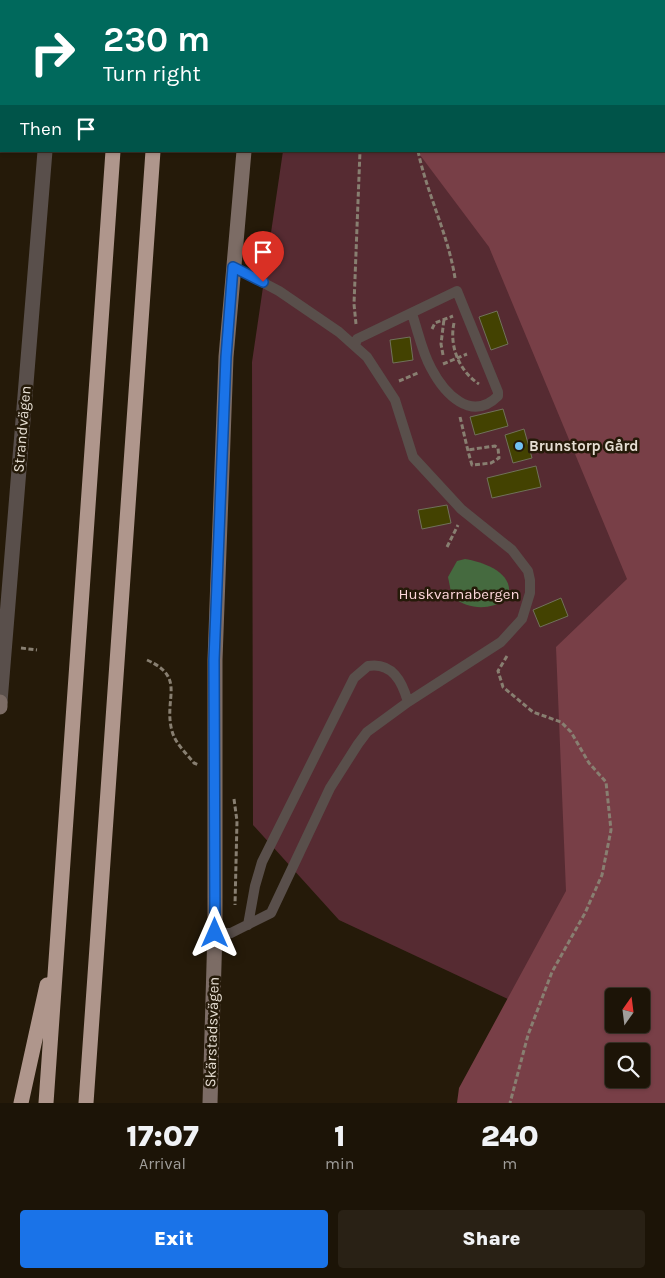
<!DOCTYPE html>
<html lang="en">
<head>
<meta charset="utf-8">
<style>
	:root { --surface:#1c1407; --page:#292115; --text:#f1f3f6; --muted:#a09e9b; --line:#3a3328; --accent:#1a73e8 }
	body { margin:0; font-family:Karla,sans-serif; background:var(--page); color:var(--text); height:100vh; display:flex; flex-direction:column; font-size:19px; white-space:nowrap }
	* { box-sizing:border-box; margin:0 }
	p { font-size:16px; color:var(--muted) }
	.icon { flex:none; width:28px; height:28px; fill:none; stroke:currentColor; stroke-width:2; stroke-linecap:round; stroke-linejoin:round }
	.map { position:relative; height:1103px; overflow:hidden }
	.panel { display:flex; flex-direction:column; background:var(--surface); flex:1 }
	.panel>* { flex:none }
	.hud { position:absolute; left:0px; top:0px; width:665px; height:152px; box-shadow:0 1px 4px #0004,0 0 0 1px var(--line); background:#00695c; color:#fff; overflow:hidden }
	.needle { width:32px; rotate:14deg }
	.fabs { position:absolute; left:605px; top:988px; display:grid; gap:10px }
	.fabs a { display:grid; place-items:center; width:45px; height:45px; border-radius:5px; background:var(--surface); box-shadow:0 1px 4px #0004,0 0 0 1px var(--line); font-size:25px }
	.pin { position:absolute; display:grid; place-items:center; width:42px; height:42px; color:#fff; margin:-51px -21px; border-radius:50% 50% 50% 0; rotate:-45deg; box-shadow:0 0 5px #0007 }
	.pin .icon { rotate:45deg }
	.me { position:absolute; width:55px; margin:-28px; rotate:0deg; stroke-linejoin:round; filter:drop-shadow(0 0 4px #0008) }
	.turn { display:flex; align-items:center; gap:18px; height:105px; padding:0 20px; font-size:22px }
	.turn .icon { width:65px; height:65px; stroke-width:2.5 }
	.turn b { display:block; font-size:35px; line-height:42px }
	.then { display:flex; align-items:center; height:48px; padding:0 20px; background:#0003; gap:10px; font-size:19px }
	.eta { display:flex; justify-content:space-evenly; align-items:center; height:85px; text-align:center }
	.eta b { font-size:30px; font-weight:800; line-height:35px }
	.primary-button { display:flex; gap:10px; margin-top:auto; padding:10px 20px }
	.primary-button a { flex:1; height:58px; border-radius:5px; background:var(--accent); color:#fff; font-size:20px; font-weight:800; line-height:58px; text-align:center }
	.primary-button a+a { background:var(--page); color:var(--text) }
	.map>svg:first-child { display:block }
	.green { fill:#562b32; fill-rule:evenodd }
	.forest { fill:#783f47; fill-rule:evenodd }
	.water { fill:#456a3f }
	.building { fill:#434201; stroke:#70715a }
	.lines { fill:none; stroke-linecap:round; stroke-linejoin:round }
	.path { stroke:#887f71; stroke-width:3; stroke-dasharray:5 2.5; stroke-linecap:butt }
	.lane { stroke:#594f4b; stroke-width:10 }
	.street { stroke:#594f4b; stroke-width:15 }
	.secondary { stroke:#7c6c65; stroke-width:15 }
	.highway { stroke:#af968c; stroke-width:15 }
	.route-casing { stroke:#114b97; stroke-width:12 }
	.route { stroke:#1a73e8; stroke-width:9 }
	.poi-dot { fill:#71c1f5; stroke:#251a09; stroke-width:2 }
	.labels { text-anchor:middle; stroke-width:5; stroke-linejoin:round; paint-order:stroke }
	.street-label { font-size:15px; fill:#e6ded3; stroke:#251a09 }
	.poi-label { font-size:15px; font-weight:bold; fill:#e6ded3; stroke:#251a09; text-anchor:start }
	.park-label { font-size:15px; fill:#fed7db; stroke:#251a09 }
</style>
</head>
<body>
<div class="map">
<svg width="665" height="1103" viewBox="0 0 665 1103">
	<rect width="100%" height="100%" fill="#251a09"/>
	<path class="green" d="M305,0h360v1103h-146l25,-87 -205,-96 -86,-95 -1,-463 31,-211h381v-150zM614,996h27v28h-27zM614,1051h27v28h-27z"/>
	<path class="forest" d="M421,0h244v1103h-208l2,-15 107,-197 -10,-244 71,-68 -138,-332 -69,-92v-4h244v-150zM614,996h27v28h-27zM614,1051h27v28h-27z"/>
	<path class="water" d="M465,559c19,3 53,15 42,41 -19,10 -37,10 -55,-3l-4,-20 9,-16z"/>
	<path class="building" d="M497,311l11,33 -17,6 -12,-33z
		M410,337l3,23 -20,3 -3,-23z
		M503,409l5,17 -33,9 -5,-18z
		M524,429l8,29 -19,5 -8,-28z
		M536,466l5,21 -49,11 -5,-20z
		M447,505l4,18 -29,6 -4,-19z
		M561,598l7,18 -28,11 -7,-17z"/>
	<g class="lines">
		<path class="path" d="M365,1v-1
			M432,1v-1
			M418,151c9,43 30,83 37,127
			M454,323c-5,23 5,48 25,61
			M356,324l-2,-20 6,-153
			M432,329l3,-6 18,-7
			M443,355l-2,-11 3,-25
			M443,364l24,-10
			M399,381l19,-8
			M460,417c4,16 7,32 12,48l19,-2 8,-5 -1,-10 -3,-2 -28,4
			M447,547l11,-22
			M21,648l16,2
			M507,656l-9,15 5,16 30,25 28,10 10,10 18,31 17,19 5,48 -9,45 -17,38 -33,59 -24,63 -18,68
			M147,660c40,18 16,38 25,71 3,12 14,22 22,32l5,2
			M234,799l3,22 -2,84"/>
		<path class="lane" d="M355,346l2,-7 100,-48 41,101v4c-27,27 -54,-3 -67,-28 -9,-16 -13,-37 -19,-54
			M248,925l7,-39 7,-24 92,-184 14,-12c24,-4 34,15 40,36
			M215,933h16l40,-20 59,-125 28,-44 9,-12 41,-30 93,-60 21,-23 8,-26v-13l-2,-9 -16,-21 -51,-41 -48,-52 -18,-57 -28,-43 -28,-25 -60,-41 -46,-24"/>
		<path class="street" d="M56,1v-1
			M0,702l45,-551"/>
		<path class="secondary" d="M259,1v-1
			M0,707v-5
			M210,1103l5,-173v-270l11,-303 18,-206"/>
		<path class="highway" d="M126,1v-1
			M166,1v-1
			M21,1103l26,-118
			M46,1103l67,-952
			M86,1103l67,-952"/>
	</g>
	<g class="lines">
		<g class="route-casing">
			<path id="route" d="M215,933l-1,-273 12,-303 7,-90 30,15"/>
		</g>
		<use href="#route" class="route"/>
	</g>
	<circle class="poi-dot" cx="519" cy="446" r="5"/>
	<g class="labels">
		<g class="street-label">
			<text transform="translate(22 429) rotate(-85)" y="5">Strandvägen</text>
			<text transform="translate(212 1032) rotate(-88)" y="5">Skärstadsvägen</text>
		</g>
		<g class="poi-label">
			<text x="529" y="451">Brunstorp Gård</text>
		</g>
		<g class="park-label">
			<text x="459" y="599">Huskvarnabergen</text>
		</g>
	</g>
</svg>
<div class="fabs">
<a><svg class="needle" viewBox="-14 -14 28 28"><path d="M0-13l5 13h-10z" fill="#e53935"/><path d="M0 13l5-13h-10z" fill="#a09e9b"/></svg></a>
<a><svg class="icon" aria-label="search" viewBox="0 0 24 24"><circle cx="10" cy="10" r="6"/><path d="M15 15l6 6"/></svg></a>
</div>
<div class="pin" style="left:263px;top:282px;background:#d93025"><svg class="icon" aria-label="arrive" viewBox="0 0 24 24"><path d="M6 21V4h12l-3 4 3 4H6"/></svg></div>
<svg class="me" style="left:215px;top:933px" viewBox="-20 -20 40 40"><path d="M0-17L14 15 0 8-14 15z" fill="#1a73e8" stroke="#fff" stroke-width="4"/></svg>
<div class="hud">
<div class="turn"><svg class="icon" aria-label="right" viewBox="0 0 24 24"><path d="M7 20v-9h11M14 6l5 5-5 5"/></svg><div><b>230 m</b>Turn right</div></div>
<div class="then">Then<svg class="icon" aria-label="arrive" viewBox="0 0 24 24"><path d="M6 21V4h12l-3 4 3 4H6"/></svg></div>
</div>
</div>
<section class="panel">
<div class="eta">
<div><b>17:07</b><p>Arrival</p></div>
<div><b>1</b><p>min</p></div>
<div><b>240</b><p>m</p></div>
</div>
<div class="primary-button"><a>Exit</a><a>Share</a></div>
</section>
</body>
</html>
